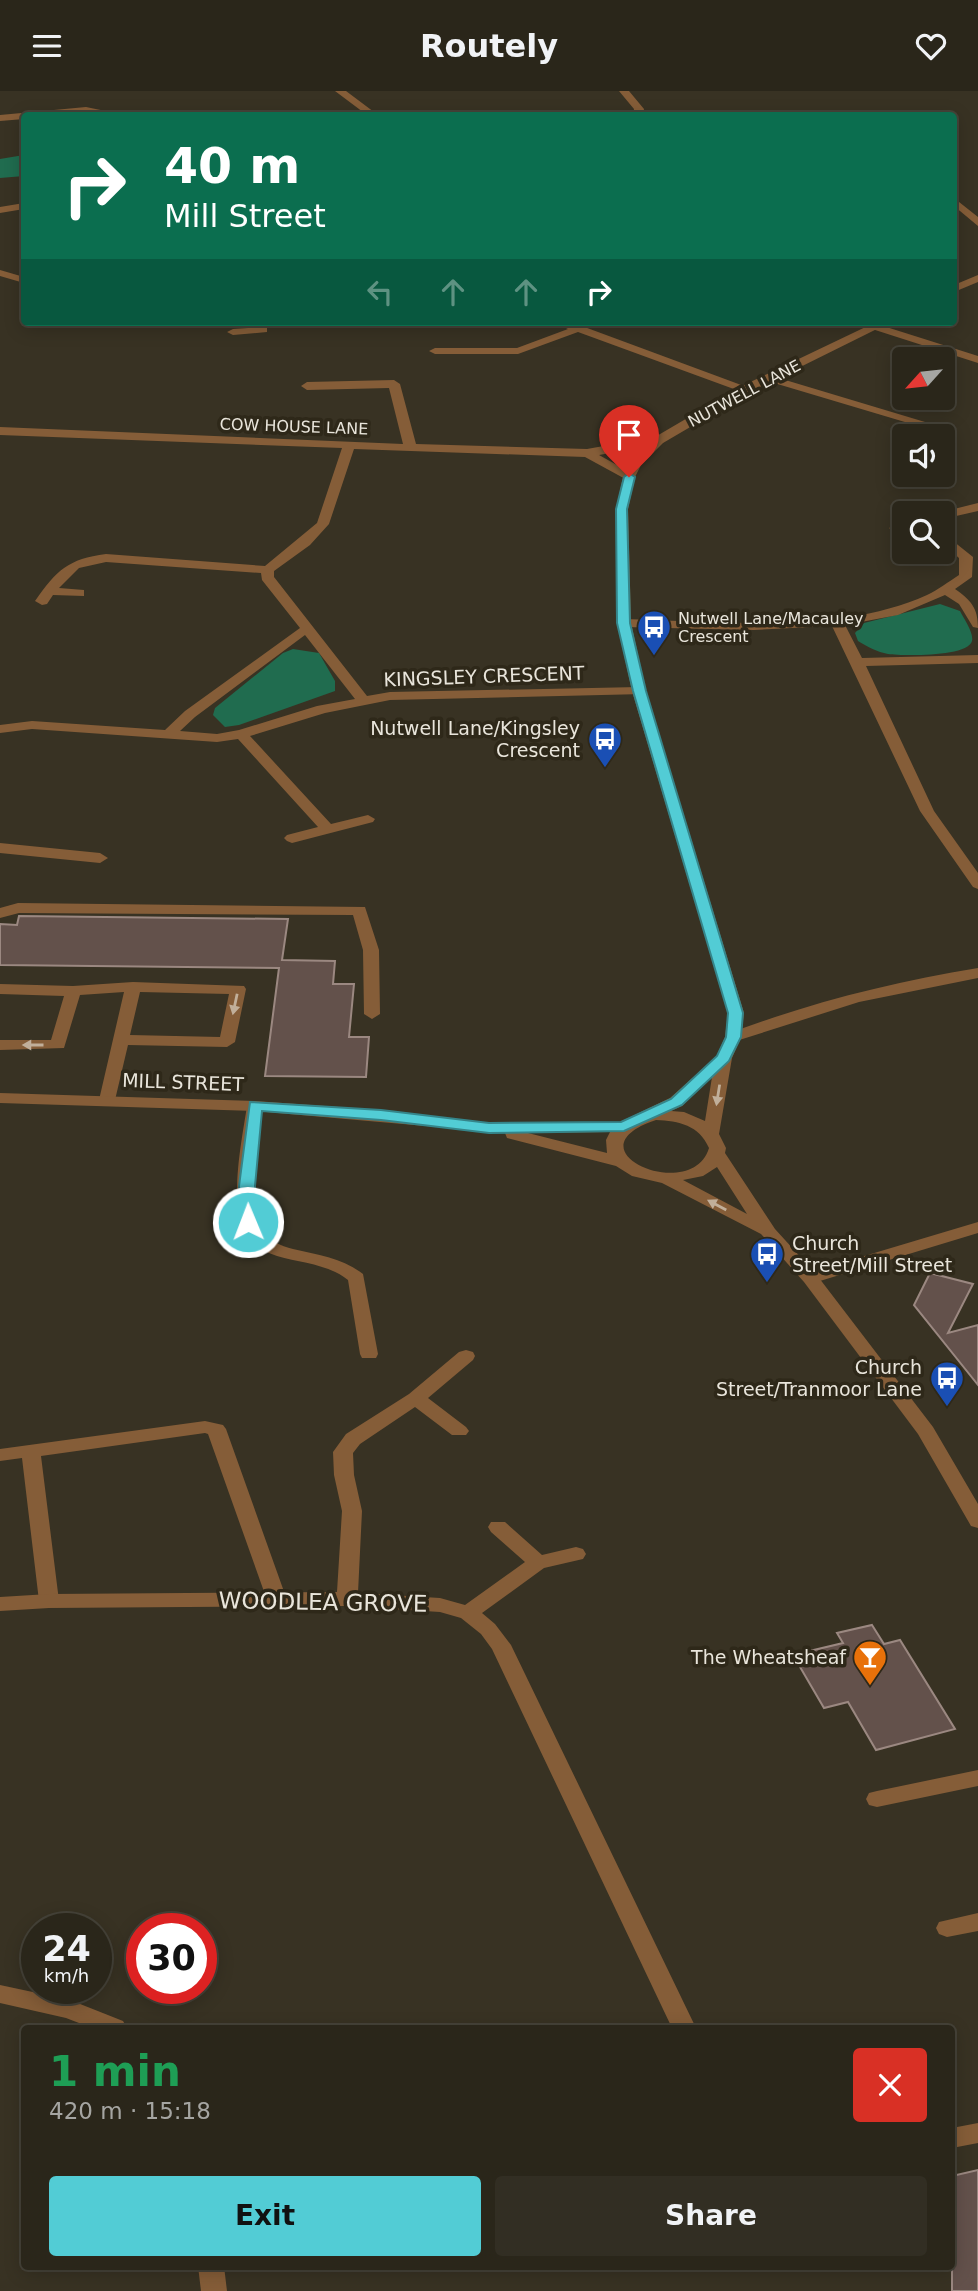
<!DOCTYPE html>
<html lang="en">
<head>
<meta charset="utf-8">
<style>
	:root { --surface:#2a261a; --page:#322e23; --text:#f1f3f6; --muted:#a5a5a2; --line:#464339; --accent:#52ccd5 }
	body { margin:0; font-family:"DejaVu Sans",sans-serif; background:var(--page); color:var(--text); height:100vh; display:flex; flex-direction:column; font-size:26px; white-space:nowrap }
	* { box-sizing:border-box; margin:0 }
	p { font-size:23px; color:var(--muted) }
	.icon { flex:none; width:38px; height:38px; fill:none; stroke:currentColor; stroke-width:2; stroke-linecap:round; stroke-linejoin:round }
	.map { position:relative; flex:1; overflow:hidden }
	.sheet { position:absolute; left:21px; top:1934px; width:934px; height:245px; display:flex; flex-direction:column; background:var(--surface); border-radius:7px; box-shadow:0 4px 18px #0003,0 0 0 2px var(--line) }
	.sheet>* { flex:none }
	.guide { position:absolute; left:21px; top:21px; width:936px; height:214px; border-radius:7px; box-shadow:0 4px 18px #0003,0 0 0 2px var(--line); background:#0b6e4f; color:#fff; overflow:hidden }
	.needle { width:46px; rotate:243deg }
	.fabs { position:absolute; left:892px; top:256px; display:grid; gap:14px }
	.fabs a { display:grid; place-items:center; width:63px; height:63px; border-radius:7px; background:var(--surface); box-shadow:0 4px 18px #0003,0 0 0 2px var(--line); font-size:35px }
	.speed { position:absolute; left:21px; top:1822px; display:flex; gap:14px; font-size:35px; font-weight:700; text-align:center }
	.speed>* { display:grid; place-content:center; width:91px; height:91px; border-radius:50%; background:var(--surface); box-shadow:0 4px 18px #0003,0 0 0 2px var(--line); line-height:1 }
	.speed small { font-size:18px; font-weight:400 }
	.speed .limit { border:10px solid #d22; background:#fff; color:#111 }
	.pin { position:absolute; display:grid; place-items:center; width:60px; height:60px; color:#fff; margin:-72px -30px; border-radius:50% 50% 50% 0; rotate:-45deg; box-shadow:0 0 7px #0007 }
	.pin .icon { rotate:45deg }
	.me { position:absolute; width:77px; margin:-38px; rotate:359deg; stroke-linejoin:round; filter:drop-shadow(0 0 5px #0008) }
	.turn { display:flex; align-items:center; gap:24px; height:147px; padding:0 28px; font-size:32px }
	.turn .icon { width:91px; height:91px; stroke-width:2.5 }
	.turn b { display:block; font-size:49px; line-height:60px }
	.lanes { display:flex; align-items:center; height:66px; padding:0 28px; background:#0003; justify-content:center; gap:35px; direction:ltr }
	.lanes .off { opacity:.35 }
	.round { display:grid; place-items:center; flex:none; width:74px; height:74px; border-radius:7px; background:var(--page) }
	.headline { display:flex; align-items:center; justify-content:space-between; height:119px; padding:0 28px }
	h1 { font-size:42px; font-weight:700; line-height:52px; color:#1e9e55 }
	.cta { display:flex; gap:14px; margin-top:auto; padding:14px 28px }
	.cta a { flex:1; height:80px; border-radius:7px; background:var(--accent); color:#111; font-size:28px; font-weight:700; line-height:80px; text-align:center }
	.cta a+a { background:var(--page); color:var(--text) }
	header { display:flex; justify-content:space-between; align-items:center; height:91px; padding:0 28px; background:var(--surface); font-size:32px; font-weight:700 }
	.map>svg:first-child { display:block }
	.green { fill:#206c4f }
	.building { fill:#63514b; stroke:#9b8881; stroke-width:2 }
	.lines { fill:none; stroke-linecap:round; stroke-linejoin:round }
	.service { fill:#855d38; fill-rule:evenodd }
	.minor { fill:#855d38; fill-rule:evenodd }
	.tertiary { fill:#855d38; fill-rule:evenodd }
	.oneway { fill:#c1af9a }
	.route { fill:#52ccd5; stroke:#35858a; stroke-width:2 }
	.labels { text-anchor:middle; stroke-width:7; stroke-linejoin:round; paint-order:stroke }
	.far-street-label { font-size:16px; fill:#e9e5db; stroke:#2e2819 }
	.far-poi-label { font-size:16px; fill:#e9e5db; stroke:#2e2819; text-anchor:start }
	.street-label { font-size:19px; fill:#e9e5db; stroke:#2e2819 }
	.poi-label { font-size:19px; fill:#e9e5db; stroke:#2e2819; text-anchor:end }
	.near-street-label { font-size:23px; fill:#e9e5db; stroke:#2e2819 }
</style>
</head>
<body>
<header><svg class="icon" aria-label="menu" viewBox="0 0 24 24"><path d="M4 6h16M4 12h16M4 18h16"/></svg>Routely<svg class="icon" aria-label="heart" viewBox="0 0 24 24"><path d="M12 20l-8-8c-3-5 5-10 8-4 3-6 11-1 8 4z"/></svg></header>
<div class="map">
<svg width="978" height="2200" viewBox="0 0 978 2200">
	<rect width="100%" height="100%" fill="#383223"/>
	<path class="green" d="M24,64v21l-24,2v-19z
		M940,513l20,7c4,8 14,22 12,30 -4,16 -69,15 -84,13 -11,-2 -20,-7 -30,-13l-3,-8 9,-10z
		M293,558l26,4 16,28v10l-96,34 -14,2 -12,-12 2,-7 68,-55z"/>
	<path class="building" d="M19,825l269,3 -6,41 53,1 -2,23h21l-5,53h20l-3,40 -101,-1 14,-108 -279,-3v-41l17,1z
		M930,1182l43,11 -25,49 30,-8v60l-64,-80z
		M872,1534l12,19 16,-4 55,89 -79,21 -28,-48 -24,6 -31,-53 50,-12 -6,-10z
		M978,2079v121h-26v-115z"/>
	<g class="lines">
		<path class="service" d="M764,285h8l163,49 -10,3 -161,-48z
			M0,752l100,10 8,5 -8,5 -100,-10z
			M18,812l347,4 14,43 1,64 -8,5 -8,-5 -1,-64 -10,-35 -334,-2 -19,5v-10z
			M133,891l111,4 2,3 -11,53 -8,5 -99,-2 -13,55 -8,5 -8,-5 25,-108 -44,3 -16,53 -64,2v-10h51l13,-44 -64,-2v-10l73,2zM140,901l89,2 -9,43 -90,-2z
			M205,1330l18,4 3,4 61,171 -3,5h-14l-3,-5 -59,-166 -3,-1 -164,23 18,145 -3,5h-14l-3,-5 -17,-143 -22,3v-12z
			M978,1679v16l-101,21 -8,-2 -3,-6 3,-6 8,-2z
			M978,1822v18l-31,6 -8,-3 -3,-6 3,-6z"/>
		<path class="minor" d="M335,0h11l32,24h-11z
			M619,0h10l15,18 -1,6h-10l1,-6z
			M86,16l39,8 -39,-2 -62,2v4l-24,2v-6z
			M954,107l24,19v9l-24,-20z
			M24,112v6l-24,4v-6z
			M0,179l24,7v6l-24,-7z
			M554,231h17l181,67 -10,3 -164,-60 -60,22h-83l-6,-3 6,-3h82l51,-19z
			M872,234h8l98,31v7l-106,-34z
			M263,236l4,1v4l-34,3 -6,-3 6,-3z
			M394,289l6,4 16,60 171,5 72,-13 6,4 -6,4 -60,11 34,19 2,3 -6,4 -44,-24 -231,-8 -25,75 -19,21 -36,26v6l93,119 23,-4 249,-5 5,1v6l-254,6 -65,13 -75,23 81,88 37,-9 7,4 -2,3 -81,21 -5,-2 -3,-3 3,-3 31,-8 -80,-88 -21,3 -185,-13 -32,4v-8l32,-4 133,9 20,-19 115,-83 -38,-48 -1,-7 -155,-11 -27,6 -20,20 25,2v6l-31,-1 -6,9 -5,1 -7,-4c22,-31 33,-42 71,-47l159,12 52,-43 25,-75 -342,-13v-8l403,17 -14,-56 -82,2 -6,-4 6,-4zM305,544l50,64 -38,7 -78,24 -22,4 -37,-3 15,-14z
			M978,412v8l-35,8v-6h-5z
			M905,430v8l-10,3 -6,-4z
			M943,442l30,24 -1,20 -17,12c16,11 23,19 23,39l-5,-1 -14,-23 -14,-9 -47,20 -53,10 17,33 116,-3v8l-112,3 68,145 44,62v16l-5,-2 -53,-76 -88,-185 -78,4 -130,-3 -7,-4 7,-4c94,2 215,16 303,-24 11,-5 21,-13 32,-20v-17l-16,-14z
			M978,877v10l-119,24 -126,40 -8,-5 2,-3c82,-31 165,-52 251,-66z
			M255,1010l8,5c-3,28 -15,101 -2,124 6,10 20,16 32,19 25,6 50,9 70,25l15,80 -2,4h-14l-2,-4 -12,-74c-20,-16 -47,-17 -71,-24 -12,-4 -24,-10 -31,-21 -18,-29 -4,-96 1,-129z
			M978,1131v11l-168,51 -9,-6 3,-4z
			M466,1259l7,2 2,4 -2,4 -45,38 38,29 3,4 -3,4h-14l-37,-28 -55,37 -7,9 1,22 8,36 -4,82 82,5 25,7 60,-43 -34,-30 -3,-5 3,-5h14l37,33 34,-8 7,2 3,5 -3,5 -39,9 -62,45 13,11 16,21 185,383h-24l-180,-379 -11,-15 -20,-16 -21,-6 -93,-6 -298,2 -49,3v-14l49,-3 288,-2 5,-81 -8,-36 -1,-23 13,-18 63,-40 50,-42z
			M0,1894l70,15 53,21 4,7h-35l-26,-10 -66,-15z
			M978,2032v20l-26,5v-20z
			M198,2175h26l3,25h-26z"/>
		<path class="tertiary" d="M978,184v7l-24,10v-7z
			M876,231h15l-141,70 -87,51 -22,22 -6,12 -7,32 3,114 15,68 98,322 -3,24 -9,21 -13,76 7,14 -1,5 50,76 41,45 117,153 45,77v24l-7,-2 -53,-92 -114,-152 -43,-48 -99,-51 -30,-7 -16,-10 -109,-28 -2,-5 -250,-22 -255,-8v-10l255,8 126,9 108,13 131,-1 50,-24 47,-42 8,-19 3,-24 -96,-322 -15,-68 -1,-114 7,-32 7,-14 25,-26 87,-51zM712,986l-7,44 -21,-9 -13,-1 11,-5zM656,1029c23,1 43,5 53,28 -17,57 -144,2 -53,-28zM610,1041l-4,8 1,13 -79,-20zM717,1076l30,47 -64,-34 20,-4z"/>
	</g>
	<defs><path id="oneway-solid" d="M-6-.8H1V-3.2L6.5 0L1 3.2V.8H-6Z" transform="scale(1.75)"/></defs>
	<g class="oneway">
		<use href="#oneway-solid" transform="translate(235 913) rotate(102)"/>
		<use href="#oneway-solid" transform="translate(33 954) rotate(-180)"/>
		<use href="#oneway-solid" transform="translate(718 1004) rotate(99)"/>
		<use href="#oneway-solid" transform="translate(717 1114) rotate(-152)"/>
	</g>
	<path class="route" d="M629,382l6,4 -8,32 3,114 16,68 97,322 -2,24 -12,24 -47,44 -58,26 -135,2 -108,-13 -119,-9 -7,75 1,36 -8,5 -6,-2 -3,-39 11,-84 131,8 108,13 132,-1 50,-23 46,-43 9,-19 2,-24 -95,-322 -16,-68 -1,-114 8,-32z"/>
	<defs>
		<g id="bus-pin" transform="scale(1.75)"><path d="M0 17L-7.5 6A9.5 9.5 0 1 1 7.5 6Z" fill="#1a4fb4" stroke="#2e2819"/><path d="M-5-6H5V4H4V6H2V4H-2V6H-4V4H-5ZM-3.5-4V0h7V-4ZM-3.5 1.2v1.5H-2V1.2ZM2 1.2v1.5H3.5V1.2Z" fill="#fff"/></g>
		<g id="bar-pin" transform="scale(1.75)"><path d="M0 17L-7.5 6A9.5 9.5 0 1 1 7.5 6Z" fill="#e8710a" stroke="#2e2819"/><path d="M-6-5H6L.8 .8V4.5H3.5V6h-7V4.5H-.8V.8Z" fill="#fff"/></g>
	</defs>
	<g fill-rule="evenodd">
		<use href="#bus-pin" x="654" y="536"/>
		<use href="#bus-pin" x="605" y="648"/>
		<use href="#bus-pin" x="767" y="1163"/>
		<use href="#bus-pin" x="947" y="1287"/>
		<use href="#bar-pin" x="870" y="1566"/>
	</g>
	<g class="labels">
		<g class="far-street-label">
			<text transform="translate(744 302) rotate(-28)" y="6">NUTWELL LANE</text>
			<text transform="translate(294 335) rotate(2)" y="6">COW HOUSE LANE</text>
		</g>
		<g class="far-poi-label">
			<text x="678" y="533">Nutwell Lane/Macauley<tspan x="678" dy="18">Crescent</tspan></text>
		</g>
		<g class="street-label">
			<text transform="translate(484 585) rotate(-2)" y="7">KINGSLEY CRESCENT</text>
			<text transform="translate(183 991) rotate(2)" y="7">MILL STREET</text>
		</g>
		<g class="poi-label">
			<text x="580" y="644">Nutwell Lane/Kingsley<tspan x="580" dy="22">Crescent</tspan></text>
			<text x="792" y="1159" text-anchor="start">Church<tspan x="792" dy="22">Street/Mill Street</tspan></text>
			<text x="922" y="1283">Church<tspan x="922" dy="22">Street/Tranmoor Lane</tspan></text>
			<text x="846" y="1573">The Wheatsheaf</text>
		</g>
		<g class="near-street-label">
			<text transform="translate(323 1511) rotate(1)" y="8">WOODLEA GROVE</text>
		</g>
	</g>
</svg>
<div class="fabs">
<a><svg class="needle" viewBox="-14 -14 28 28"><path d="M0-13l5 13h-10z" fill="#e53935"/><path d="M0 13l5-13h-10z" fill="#a5a5a2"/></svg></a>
<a><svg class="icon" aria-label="sound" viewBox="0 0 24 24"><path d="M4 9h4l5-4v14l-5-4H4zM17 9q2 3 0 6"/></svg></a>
<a><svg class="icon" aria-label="search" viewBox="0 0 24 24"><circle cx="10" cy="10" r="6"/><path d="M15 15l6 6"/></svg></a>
</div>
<div class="speed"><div>24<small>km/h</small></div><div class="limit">30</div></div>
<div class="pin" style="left:629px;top:386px;background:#d93025"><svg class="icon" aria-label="arrive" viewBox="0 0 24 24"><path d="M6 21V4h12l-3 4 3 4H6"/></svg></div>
<svg class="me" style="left:248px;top:1131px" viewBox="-20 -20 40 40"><circle r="17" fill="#52ccd5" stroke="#fff" stroke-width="3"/><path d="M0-11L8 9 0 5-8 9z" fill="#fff"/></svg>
<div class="guide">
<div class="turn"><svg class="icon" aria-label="right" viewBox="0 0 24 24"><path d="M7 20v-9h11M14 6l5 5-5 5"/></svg><div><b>40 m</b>Mill Street</div></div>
<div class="lanes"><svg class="icon off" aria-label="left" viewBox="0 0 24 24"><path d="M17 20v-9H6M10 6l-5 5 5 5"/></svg><svg class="icon off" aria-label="ahead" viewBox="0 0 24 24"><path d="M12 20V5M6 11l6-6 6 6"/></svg><svg class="icon off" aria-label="ahead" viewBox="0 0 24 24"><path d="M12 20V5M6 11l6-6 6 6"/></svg><svg class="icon" aria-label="right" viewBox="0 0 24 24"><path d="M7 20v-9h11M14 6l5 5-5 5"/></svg></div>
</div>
<section class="sheet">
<div class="headline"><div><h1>1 min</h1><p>420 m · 15:18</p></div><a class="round" style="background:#d93025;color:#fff"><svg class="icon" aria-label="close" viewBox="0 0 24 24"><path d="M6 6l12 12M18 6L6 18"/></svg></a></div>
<div class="cta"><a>Exit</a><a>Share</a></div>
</section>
</div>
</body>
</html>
